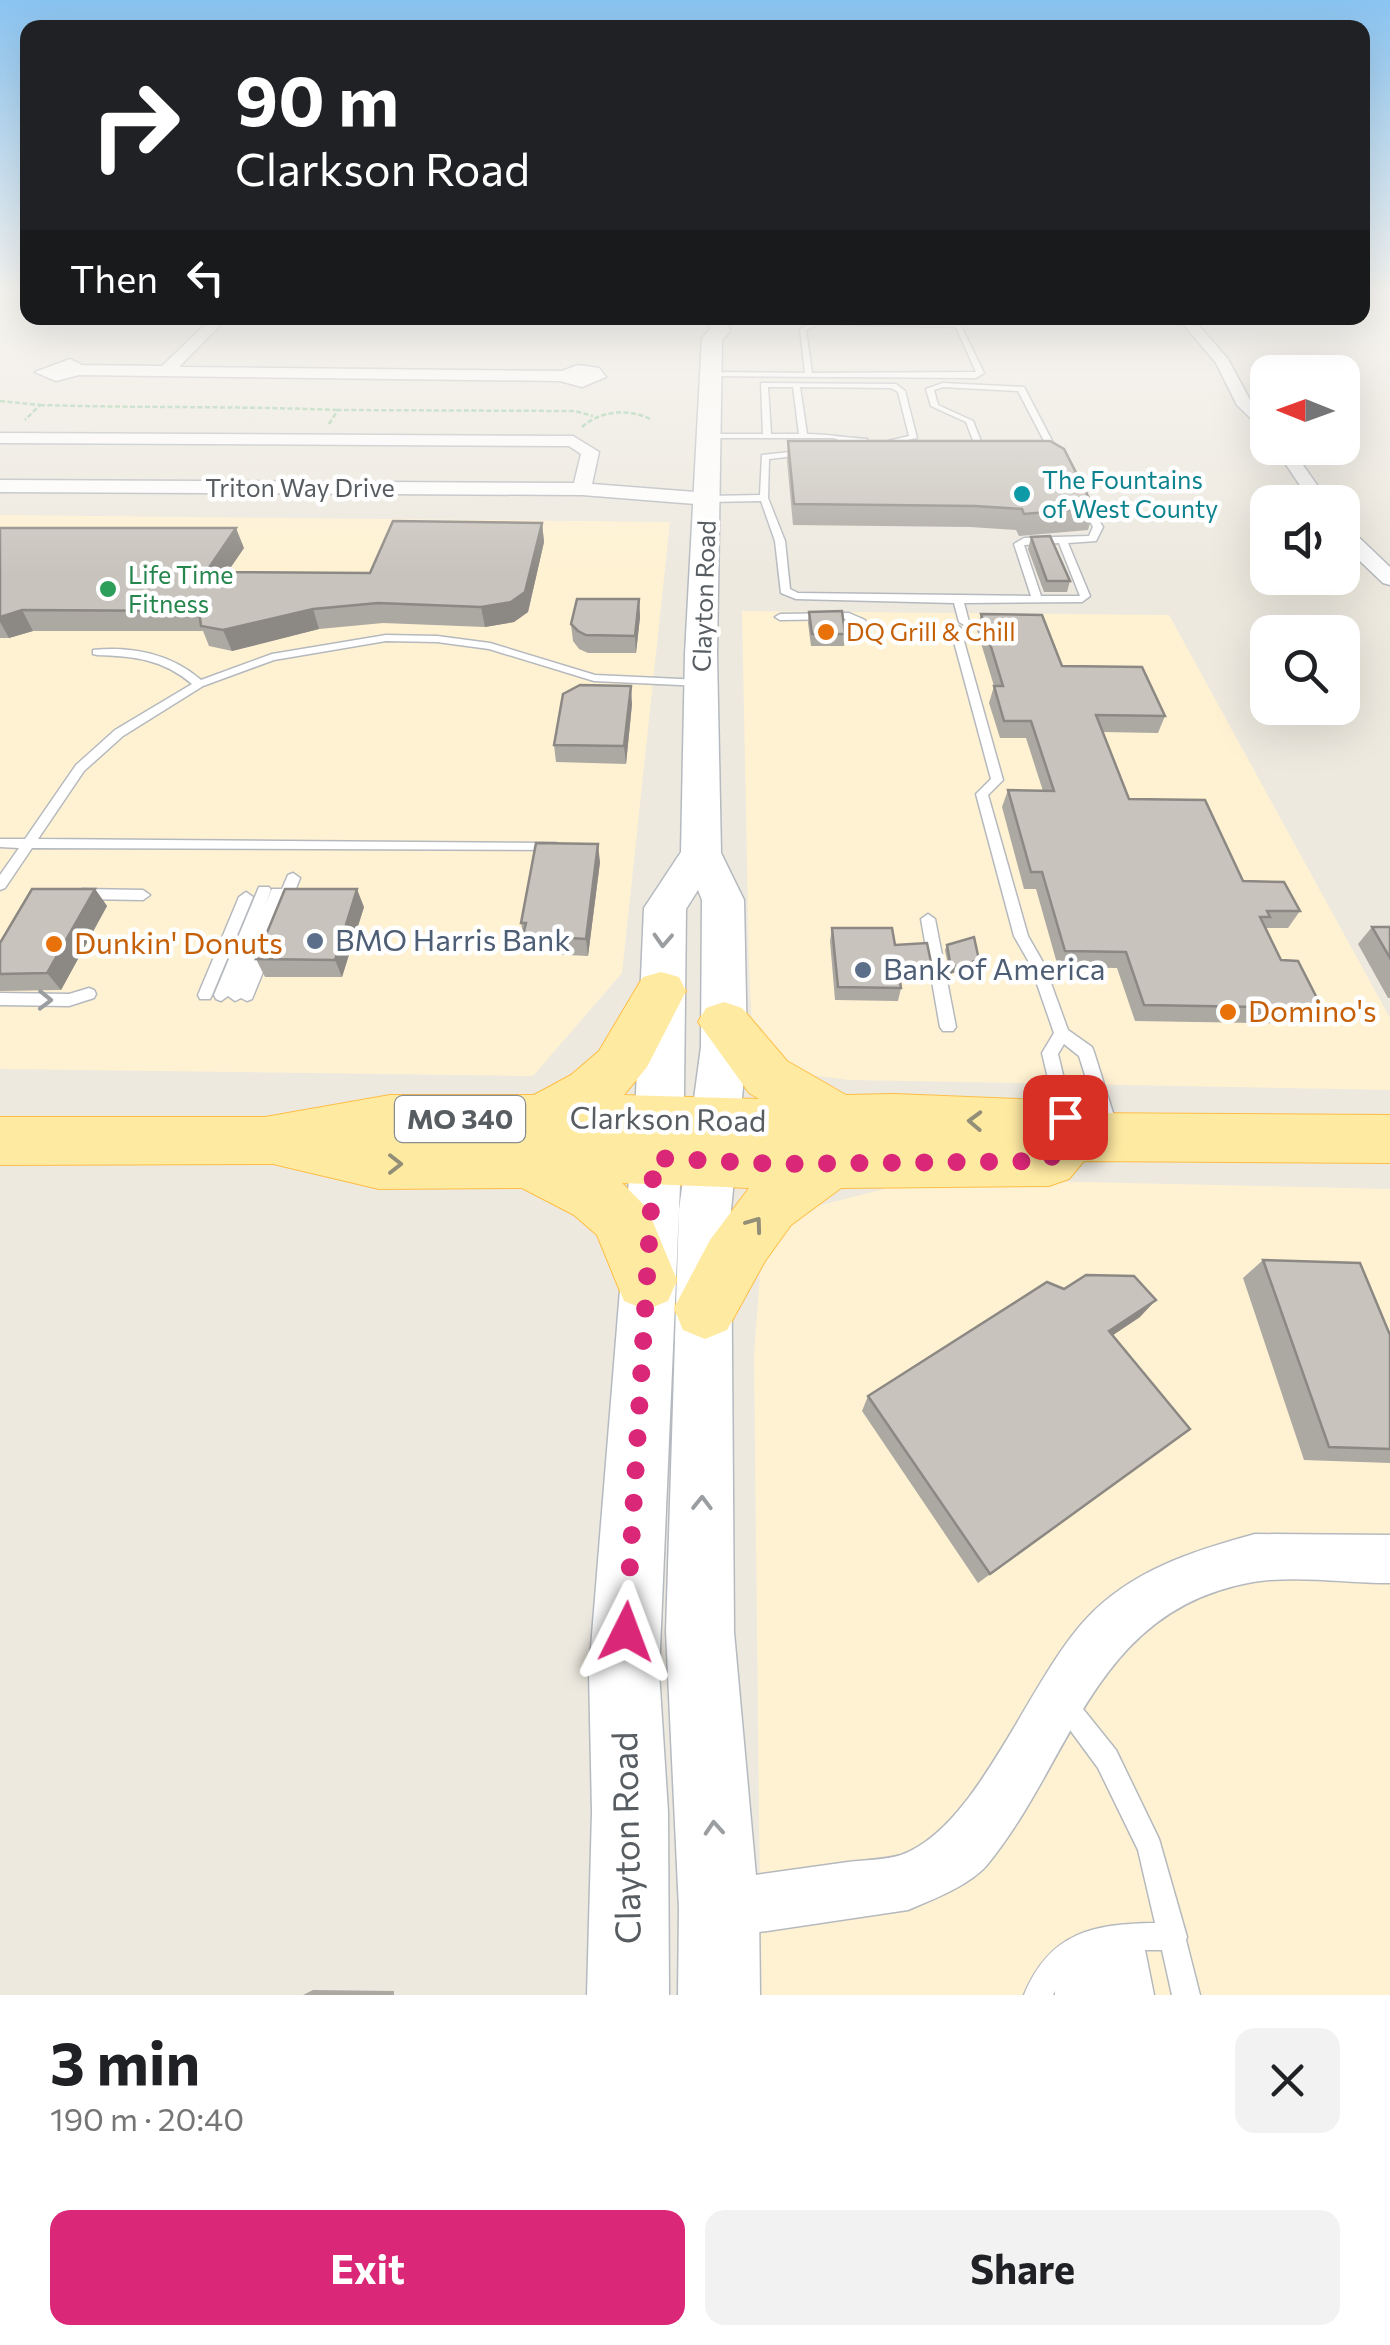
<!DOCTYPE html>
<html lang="en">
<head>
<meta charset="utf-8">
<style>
	:root { --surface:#fff; --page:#f2f2f2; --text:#202124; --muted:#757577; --accent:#db2777 }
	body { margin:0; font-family:Commissioner,sans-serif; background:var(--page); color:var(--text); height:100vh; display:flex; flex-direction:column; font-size:38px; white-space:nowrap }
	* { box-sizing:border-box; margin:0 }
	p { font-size:32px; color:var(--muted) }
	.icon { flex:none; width:55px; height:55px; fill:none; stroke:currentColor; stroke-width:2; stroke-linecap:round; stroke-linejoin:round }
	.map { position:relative; height:1995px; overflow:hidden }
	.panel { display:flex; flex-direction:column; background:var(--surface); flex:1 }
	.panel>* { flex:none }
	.banner { position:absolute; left:20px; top:20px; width:1350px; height:305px; border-radius:20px; box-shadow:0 10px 40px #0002; background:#202124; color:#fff; overflow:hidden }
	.needle { width:65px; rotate:271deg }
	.tools { position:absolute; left:1250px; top:355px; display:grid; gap:20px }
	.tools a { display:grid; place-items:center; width:110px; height:110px; border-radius:20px; background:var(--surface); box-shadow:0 10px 40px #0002; font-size:50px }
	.pin { position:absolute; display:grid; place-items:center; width:85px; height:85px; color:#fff; margin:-42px; border-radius:20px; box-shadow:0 5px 15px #0006 }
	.me { position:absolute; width:110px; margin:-55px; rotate:3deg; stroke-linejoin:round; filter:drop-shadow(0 0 8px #0008) }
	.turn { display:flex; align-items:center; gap:35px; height:210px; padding:0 50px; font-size:45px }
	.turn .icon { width:130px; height:130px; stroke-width:2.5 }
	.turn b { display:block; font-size:70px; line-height:85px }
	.then { display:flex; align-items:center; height:95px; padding:0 50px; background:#0003; gap:20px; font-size:38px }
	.round { display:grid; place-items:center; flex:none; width:105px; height:105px; border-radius:20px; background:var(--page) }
	.head { display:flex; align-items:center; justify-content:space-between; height:170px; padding:0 50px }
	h1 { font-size:60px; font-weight:700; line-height:75px }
	.primary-button { display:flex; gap:20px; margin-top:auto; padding:20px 50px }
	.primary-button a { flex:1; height:115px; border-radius:20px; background:var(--accent); color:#fff; font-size:40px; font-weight:700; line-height:115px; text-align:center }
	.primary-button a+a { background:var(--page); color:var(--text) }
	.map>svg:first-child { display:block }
	.commercial { fill:#fff2d2 }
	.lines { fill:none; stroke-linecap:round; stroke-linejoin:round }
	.service-casing { stroke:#b5b9be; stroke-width:3 }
	.minor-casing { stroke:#b5b9be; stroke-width:3 }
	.secondary-casing { stroke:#b5bac0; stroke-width:3 }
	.primary-casing { stroke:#ffbe46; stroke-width:2 }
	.path { stroke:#91c99d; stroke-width:2.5; stroke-dasharray:5 2.5; stroke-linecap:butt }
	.service { fill:#fff; fill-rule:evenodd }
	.minor { fill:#fff; fill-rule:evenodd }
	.secondary { fill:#fff; fill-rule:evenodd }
	.primary { fill:#ffeaa2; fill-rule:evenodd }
	.wall { fill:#aca8a2 }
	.shaded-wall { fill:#8c8884 }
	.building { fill:#c8c3bc; stroke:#8c8884; stroke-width:2.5 }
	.oneway { stroke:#9b9ea1 }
	.oneway2 { stroke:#928e78 }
	.route { stroke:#db2777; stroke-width:18; stroke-dasharray:0 32.4 }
	.culture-dot { fill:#0f9aa8; stroke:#fff; stroke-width:4 }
	.leisure-dot { fill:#2e9e5b; stroke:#fff; stroke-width:4 }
	.food-dot { fill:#e8710a; stroke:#fff; stroke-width:4 }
	.service-dot { fill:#5c6f8a; stroke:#fff; stroke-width:4 }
	.labels { text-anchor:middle; stroke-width:9; stroke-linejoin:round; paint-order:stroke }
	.far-culture-label { font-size:25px; fill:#0d838f; stroke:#fff; text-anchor:start }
	.far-street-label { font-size:25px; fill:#585d62; stroke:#fff }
	.far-leisure-label { font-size:25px; fill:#27864d; stroke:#fff; text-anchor:start }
	.far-food-label { font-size:25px; fill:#c56008; stroke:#fff; text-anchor:start }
	.shield { fill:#fff; stroke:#8a8e91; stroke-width:2.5 }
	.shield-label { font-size:28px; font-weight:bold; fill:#585d62 }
	.service-label { font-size:30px; fill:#4e5e75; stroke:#fff; text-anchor:start }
	.food-label { font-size:30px; fill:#c56008; stroke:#fff; text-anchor:start }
	.street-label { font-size:30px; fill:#585d62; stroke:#fff }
	.near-street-label { font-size:35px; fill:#585d62; stroke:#fff }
</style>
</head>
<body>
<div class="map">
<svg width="1390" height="1995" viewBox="0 0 1390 1995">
	<rect width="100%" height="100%" fill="#ede9df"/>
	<path class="commercial" d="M0,515l670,7 -48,451 -89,103 -533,-7z
		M742,611l427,4 221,403v72l-541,-10 -46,-6 -35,-20 -16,-28 -3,-60z
		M990,1180l400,9v806h-629l-7,-640 7,-94 37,-50 90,-23z"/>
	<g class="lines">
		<g class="service-casing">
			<path id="service" d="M818,320l142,4 24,49 -8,5 -265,-2 -4,-2 4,-2 94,1 -5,-44zM819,324l137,3 20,45 -164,1 -6,-43z
				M761,383l135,1 9,7 12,47 -25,5 -4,-2 21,-5 -11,-44 -7,-4 -91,-1 7,47c21,0 39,4 60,5v4h-22l-11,-5h-128l-1,-2 4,-2h54zM768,387h25l6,47h-28z
				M943,383l81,4 37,71 -4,2 -4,-2 -35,-67 -75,-4 -9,3 4,15 35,16 13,33 -7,2 -13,-34 -35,-16 -5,-17z
				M808,450l4,2 -1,2 -42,5 -1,39 17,43 5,48 8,4 233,3 -17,-52 10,-6 65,-2 4,-9 -14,-28 4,-3 4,3 16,28 -7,14 -28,2 22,53 -8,6 -118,1 5,19 -5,3 -5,-3 -5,-19 -158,-4 -15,-6 -6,-52 -14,-40 -53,1 -4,-3 4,-3 52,-1 2,-40zM1059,543l21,53h-39l-17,-51z
				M849,613l16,7 4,12 -1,2h-8l-4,-10 -9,-5 -67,1 -5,-3 5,-3z
				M955,624l5,3 43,153 -15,15 40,141 16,28 24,66 24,17 2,5 24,77 -2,5 -6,2 -6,-2 -2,-5 -23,-73 -15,-12 -6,10 17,71 -2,5 -6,2 -6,-2 -2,-5 -17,-72 12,-20 -24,-69 -16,-28 -38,-142 15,-15 -41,-152z
				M386,635l51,1 53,7 105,32 106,5 6,3 -6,3 -107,-5 -105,-32 -52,-7 -51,-1 -112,19 -71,26 -80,50 -39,35 -46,68 518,4 7,4 -2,3 -529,-2 -27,40 -5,2v-15l19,-27 -19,-1v-8h25l51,-74 39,-35 77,-46c-29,-25 -59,-28 -95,-29l-4,-1v-4c39,-4 78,4 108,30l71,-26z
				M293,873l7,5 -11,29 -7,5 -5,-2 -13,32 7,1 2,4 -21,52 -5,2 -6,-3 -6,3 -7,-5 -7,5 -5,-2 -2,-4 45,-108h10l2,3 -6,15 7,-16h10l6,-14z
				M82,889l61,1 7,5 -7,5 -61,-1 -7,-5z
				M246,892l7,5 -41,98 -2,4h-10l-2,-4 41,-98z
				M928,914l7,5 21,108 -3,4h-10l-3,-4 -19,-108z
				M89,988l5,2 2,4 -2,4 -25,8 -69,-1v-12l69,1z
				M1067,1695l8,4 41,51 43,89 28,98 -1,3 14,55h-28l-10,-45h-17l9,45h-99v-4l-2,4h-29c26,-63 69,-71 131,-72l-17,-73 -40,-82 -39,-53 -4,-8 4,-8z"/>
		</g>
		<g class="minor-casing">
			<path id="minor" d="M212,318h15l-48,49 383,4 16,-6 21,3 7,9 -24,10 -22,-6 -481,-6 -23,6 -21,-9 35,-13 12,6 80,1z
				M1178,318h14l36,41 22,41 18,19v16l-31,-30 -21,-42z
				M0,433l573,3 26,16 -7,32 116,9 10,6 -10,6 -126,-10 -582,-3v-12l574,3 7,-29 -12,-8 -569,-3z
				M1275,448h16l38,54h-18z
				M1342,526l7,2 41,39v18l-7,-2 -41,-39z
				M1255,1534l135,1v48c-42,0 -96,-8 -137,-1 -160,28 -179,177 -266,283 -17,20 -55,35 -79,45l-189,28 -20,-9 -9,-20 9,-20 20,-9c43,-6 86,-12 129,-18 16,-2 37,-2 53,-7 78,-28 127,-175 186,-237 45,-48 106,-67 168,-84z"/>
		</g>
		<g class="secondary-casing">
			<path id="secondary" d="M705,318h21l4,13 -8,9 -5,314 4,199 23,47 3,147 -16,163 3,422 25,277 1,86h-82l1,-86 -13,-277 13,-422 22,-163 1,-147 -4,-10 -12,19 -2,184 -25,579 9,140 1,183h-82l5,-183 -3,-140 47,-579 8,-185 37,-56 4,-198 17,-316 8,-9z"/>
		</g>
		<g class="primary-casing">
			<path id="primary" d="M661,972l18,5 7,14 -39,76 -23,28 135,4 -10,-6 -51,-71 8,-14 18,-6 18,6 45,53 59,34 48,-1 147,6 32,13 317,2v48l-306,-2 -15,18 -20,7 -208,2 -50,37 -26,36 -38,69 -22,9 -22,-9 -9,-22 36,-68 39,-52 -127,-5 25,25 30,72 -9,21 -22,9 -22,-9 -27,-66 -23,-20 -52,-27 -143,1 -106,-25 -273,1v-48h265l125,-22h144l37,-20 28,-24 44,-74z"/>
		</g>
		<path class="path" d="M0,401l40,4 -15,15
			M40,405c100,3 198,1 298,5
			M329,424l9,-14 237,1 18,5
			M582,427c19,-17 48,-19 70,-7"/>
		<use href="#service" class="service"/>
		<use href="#minor" class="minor"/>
		<use href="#secondary" class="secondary"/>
		<use href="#primary" class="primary"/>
	</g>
	<path class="wall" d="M788,441l306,67 -6,22 -69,6 -3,-6 -46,-3 -177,-2 -6,-64z
		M542,523l2,19 -16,70 -14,10 -29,5 -102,-4 -64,6 -87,22 -23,-5 -6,-15h-170l-24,7h-9v-110l244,20 -17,24 143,1z
		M1031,537l39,44 -3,11h-23l-16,-43z
		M639,599l1,18 -4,36h-48l-9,-4 -6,-8 -2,-17z
		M809,612l36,22 -1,12h-33l-3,-23z
		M981,614l81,52 103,50 -7,17 -55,-1 26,67 114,82 57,30 -12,17h-23l16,32 41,48 -13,16 -174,-3 -18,-53 -59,-1 -22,-78h-12l-22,-82 6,-17 35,1 -17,-53h-26l-11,-35 5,-17 -17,-56z
		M632,704l-6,60 -70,-2 -2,-17z
		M600,862l-12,94 -61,-3 -6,-30z
		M95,889l12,17 -46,84 -61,1v-48z
		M364,907l-22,70h-77l-9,-18z
		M1372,927h18v71h-2l-30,-54z
		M832,928l63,17 37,22 -4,14 -28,1 1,6 -3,13 -63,-1 -5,-59z
		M947,945l30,20 -27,9 -5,-24z
		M1263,1260l127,75v128l-86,-3 -61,-182z
		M1140,1317l-28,18 78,94 -212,154 -116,-172 6,-15z
		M313,1990l81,1v4h-91z"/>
	<path class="shaded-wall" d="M542,523l2,19 -16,70 -14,10 -29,5 -4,-20z
		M236,528l8,20 -30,44 -8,-20z
		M639,599l1,18 -4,36 -1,-17z
		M313,609l6,20 -87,22 -9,-21z
		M22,610l11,21 -24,7 -9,-16v-5z
		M631,686l1,18 -6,60 -2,-18z
		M598,844l2,18 -12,94 -2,-17z
		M95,889l12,17 -46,84 -14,-17z
		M357,889l7,18 -22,70 -7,-17z
		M979,960l-2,5 -27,9 1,-6z
		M1156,1300l-16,17 -46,31 15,-17z"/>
	<path class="building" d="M788,441h262l14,8 30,59 -70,6 -2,-5 -47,-3 -181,-2z
		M393,521l149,2 -17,69 -14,10 -30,5 -103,-4 -65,6 -90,21 -22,-4 -2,-15 -177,-1 -22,7v-89h236l-30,44 164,1z
		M1050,536l20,45h-23l-16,-44z
		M577,599h62l-4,37 -49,-1 -8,-4 -7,-7z
		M842,611l3,23h-33l-3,-22z
		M981,614l61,1 20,51 80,1 23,49 -69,-1 33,84 76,1 38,81 41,1 16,29h-33l3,6h-10l21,43 17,1 24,47 -178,-3 -18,-53 -61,-1 -23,-79h-11l-23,-82 46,1 -23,-70h-27l-10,-35h9z
		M580,685l51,1 -7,60 -70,-1 9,-51z
		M536,843l62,1 -12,95 -63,-4 3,-12h-5z
		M32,889h63l-48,84 -47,1v-31z
		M285,889h72l-22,71 -79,-1z
		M1372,927h18v31z
		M832,928h60l3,17 32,-2 5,24 -34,2 3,19 -63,-1z
		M974,937l5,23 -28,8 -4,-23z
		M1263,1260l97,3 30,72v114l-61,-2z
		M1086,1275l48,1 22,24 -47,31 81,98 -200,145 -122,-178 179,-114 17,7z"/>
	<defs><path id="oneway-chevron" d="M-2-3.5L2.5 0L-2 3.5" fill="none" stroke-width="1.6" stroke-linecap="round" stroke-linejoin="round" transform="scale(2.5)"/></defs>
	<g class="oneway">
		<use href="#oneway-chevron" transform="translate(663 940) rotate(93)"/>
		<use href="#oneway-chevron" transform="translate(45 1000) rotate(1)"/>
		<use href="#oneway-chevron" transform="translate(702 1503) rotate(-89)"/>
		<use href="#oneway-chevron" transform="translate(714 1828) rotate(-94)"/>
	</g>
	<g class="oneway2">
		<use href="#oneway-chevron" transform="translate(975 1121) rotate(-178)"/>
		<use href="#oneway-chevron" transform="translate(395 1164)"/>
		<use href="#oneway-chevron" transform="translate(755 1224) rotate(-54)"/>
	</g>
	<linearGradient id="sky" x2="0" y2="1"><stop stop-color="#8ac4f1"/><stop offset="0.51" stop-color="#f7f5f1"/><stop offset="1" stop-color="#f7f5f1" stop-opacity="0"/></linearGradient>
	<rect width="1390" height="575" fill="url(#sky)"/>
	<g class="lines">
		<path class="route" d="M626,1632l28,-474 124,6 270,-3 22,-24 -5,-20"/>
	</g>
	<circle class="culture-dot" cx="1022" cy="494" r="10"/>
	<circle class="leisure-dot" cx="108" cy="589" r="10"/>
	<g class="food-dot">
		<circle cx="826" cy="632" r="10"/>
		<circle cx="54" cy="944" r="10"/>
		<circle cx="1228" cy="1012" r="10"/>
	</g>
	<g class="service-dot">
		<circle cx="315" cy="941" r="10"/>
		<circle cx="863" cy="970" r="10"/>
	</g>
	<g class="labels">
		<g class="far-culture-label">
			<text x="1042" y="489">The Fountains<tspan x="1042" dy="29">of West County</tspan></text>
		</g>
		<g class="far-street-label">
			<text x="300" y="497">Triton Way Drive</text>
			<text transform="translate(704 596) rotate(-88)" y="9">Clayton Road</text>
		</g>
		<g class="far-leisure-label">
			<text x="128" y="584">Life Time<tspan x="128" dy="29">Fitness</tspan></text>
		</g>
		<g class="far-food-label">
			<text x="846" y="641">DQ Grill &amp; Chill</text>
		</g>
		<rect class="shield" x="395" y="1096" width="130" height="46" rx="8"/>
		<g class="shield-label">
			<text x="460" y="1129">MO 340</text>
		</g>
		<g class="service-label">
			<text x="335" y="951">BMO Harris Bank</text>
			<text x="883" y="980">Bank of America</text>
		</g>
		<g class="food-label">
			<text x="74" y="954">Dunkin' Donuts</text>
			<text x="1248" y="1022">Domino's</text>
		</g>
		<g class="street-label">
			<text transform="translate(668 1120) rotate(1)" y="10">Clarkson Road</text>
		</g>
		<g class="near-street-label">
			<text transform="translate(627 1838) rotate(-91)" y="12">Clayton Road</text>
		</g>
	</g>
</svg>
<div class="tools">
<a><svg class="needle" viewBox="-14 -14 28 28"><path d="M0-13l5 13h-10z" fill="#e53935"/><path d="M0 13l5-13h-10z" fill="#757577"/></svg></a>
<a><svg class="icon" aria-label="sound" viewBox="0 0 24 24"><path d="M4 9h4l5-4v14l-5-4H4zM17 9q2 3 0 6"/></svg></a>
<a><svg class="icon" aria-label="search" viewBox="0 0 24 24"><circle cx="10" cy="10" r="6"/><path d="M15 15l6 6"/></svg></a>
</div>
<div class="pin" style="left:1065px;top:1117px;background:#d93025"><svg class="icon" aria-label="arrive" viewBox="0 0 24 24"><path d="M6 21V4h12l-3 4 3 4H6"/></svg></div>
<svg class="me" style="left:626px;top:1632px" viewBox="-20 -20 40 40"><path d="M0-17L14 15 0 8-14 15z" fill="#db2777" stroke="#fff" stroke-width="4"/></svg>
<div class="banner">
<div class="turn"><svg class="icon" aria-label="right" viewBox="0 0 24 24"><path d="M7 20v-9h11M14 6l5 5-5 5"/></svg><div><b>90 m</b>Clarkson Road</div></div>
<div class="then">Then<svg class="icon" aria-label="left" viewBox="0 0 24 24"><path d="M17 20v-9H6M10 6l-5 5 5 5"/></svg></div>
</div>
</div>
<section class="panel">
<div class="head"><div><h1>3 min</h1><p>190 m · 20:40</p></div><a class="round"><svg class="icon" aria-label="close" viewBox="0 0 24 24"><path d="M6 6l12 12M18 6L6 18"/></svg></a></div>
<div class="primary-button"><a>Exit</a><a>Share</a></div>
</section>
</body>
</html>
